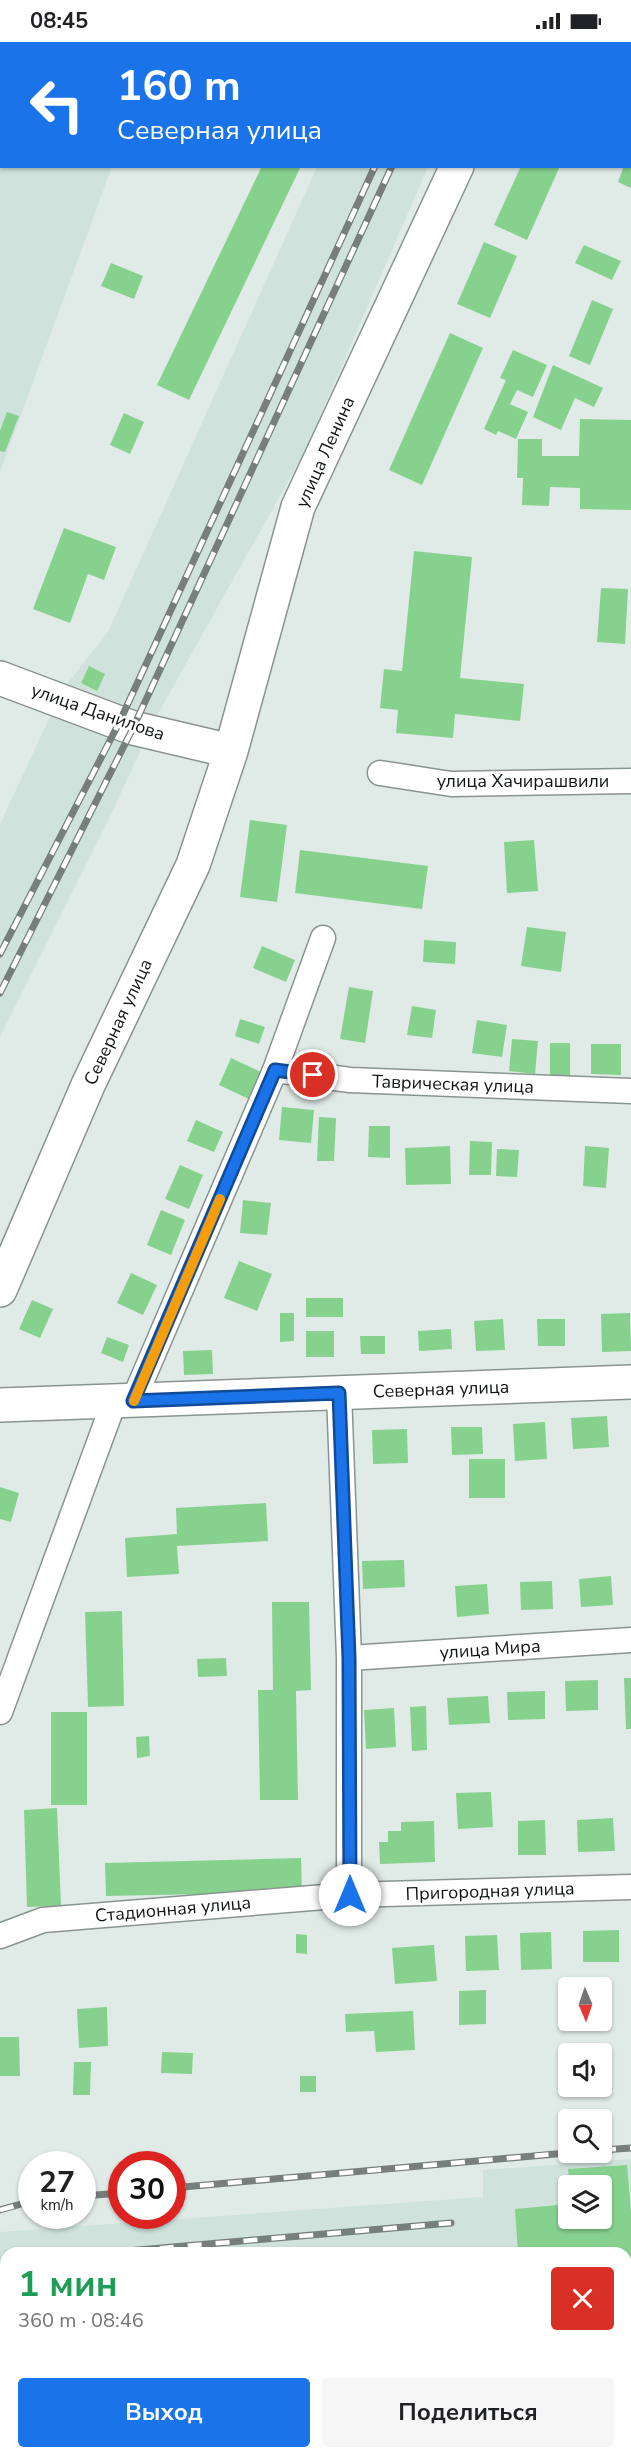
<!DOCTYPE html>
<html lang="ru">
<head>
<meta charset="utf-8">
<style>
	:root { --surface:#fff; --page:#f6f6f6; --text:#202124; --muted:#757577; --accent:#1a73e8 }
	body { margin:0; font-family:"Nunito Sans",sans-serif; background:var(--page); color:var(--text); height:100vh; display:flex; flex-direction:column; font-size:22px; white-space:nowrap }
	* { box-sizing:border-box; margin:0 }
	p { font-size:20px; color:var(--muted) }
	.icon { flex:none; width:33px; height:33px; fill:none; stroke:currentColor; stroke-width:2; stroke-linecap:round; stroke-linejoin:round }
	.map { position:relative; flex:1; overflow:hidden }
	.details { position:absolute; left:0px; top:2205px; width:632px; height:212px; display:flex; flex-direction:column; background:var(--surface); border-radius:18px 18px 0 0; box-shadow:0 2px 4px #0004 }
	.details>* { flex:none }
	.guide { position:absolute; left:0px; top:0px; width:632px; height:126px; box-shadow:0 2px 4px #0004; background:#1a73e8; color:#fff; overflow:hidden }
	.needle { width:39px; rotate:178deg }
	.controls { position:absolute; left:558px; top:1935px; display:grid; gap:12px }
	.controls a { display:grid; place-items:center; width:54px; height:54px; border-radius:6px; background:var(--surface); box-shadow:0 2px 4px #0004; font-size:30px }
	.speed { position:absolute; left:18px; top:2109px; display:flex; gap:12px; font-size:30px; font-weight:700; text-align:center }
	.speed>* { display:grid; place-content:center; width:78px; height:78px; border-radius:50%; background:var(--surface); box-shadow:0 2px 4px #0004; line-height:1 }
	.speed small { font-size:15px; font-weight:400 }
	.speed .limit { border:9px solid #d22; background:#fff; color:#111 }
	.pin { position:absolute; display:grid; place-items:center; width:51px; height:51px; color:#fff; margin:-26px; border:3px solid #fff; border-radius:50%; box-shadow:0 2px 6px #0007 }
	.me { position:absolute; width:66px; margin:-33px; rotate:0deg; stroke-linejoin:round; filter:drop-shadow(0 0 4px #0008) }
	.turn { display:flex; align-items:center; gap:21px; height:126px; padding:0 18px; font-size:27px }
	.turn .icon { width:78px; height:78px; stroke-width:2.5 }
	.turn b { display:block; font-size:42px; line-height:51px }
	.round { display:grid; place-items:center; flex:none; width:63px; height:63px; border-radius:6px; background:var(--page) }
	.headline { display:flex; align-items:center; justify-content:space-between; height:102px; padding:0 18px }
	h1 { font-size:36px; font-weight:700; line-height:45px; color:#1e9e55 }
	.action { display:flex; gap:12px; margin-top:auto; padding:12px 18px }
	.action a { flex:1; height:69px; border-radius:6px; background:var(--accent); color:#fff; font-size:24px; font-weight:700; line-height:69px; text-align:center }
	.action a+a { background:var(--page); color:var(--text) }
	.status { display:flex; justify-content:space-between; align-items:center; height:42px; padding:0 30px; background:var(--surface); direction:ltr }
	.status svg { height:16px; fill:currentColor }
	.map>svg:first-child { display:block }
	.built { fill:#cfe3dc; fill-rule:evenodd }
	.building { fill:#87d18f }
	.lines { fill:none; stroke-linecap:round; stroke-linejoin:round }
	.street-casing { stroke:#899490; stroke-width:27 }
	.secondary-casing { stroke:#899490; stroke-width:36 }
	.street { stroke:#fff; stroke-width:24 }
	.secondary { stroke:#fff; stroke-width:33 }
	.rail-casing { stroke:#777f7c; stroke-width:7 }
	.rail { stroke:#fff; stroke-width:4.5; stroke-dasharray:14; stroke-linecap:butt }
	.route-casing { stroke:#114b97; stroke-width:15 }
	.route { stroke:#1a73e8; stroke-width:10 }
	.slow { stroke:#f59e0b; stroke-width:10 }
	.labels { text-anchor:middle; stroke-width:5; stroke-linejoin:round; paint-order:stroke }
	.street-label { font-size:18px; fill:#101413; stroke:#fff }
</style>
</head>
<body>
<div class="status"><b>08:45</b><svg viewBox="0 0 49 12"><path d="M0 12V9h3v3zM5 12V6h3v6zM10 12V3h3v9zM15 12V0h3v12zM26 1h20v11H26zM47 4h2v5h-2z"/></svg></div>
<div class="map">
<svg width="631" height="2416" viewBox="0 0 631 2416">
	<rect width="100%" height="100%" fill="#e0ebe7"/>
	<path class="built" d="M0,0h158l-156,2v122l110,1 -112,305z
		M317,125h111l-124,286 -150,268 -46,100 -108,216v-213l63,-135 45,-57z
		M631,2117v299h-631v-226l483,-35v-27zM568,2144h34v32h-34zM6,2211h620v199h-620z"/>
	<path class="building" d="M262,124h39l-112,234 -32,-15z
		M521,124h39l-33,74 -33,-15z
		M624,124h7v22l-13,-6z
		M484,200l33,14 -27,62 -33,-14z
		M584,203l37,16 -9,19 -37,-17z
		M111,221l32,13 -9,23 -33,-13z
		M592,258l21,9 -23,56 -21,-9z
		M450,291l33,15 -61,137 -33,-15z
		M513,308l34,15 -14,32 -16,-7 -7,14 18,8 -12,27 -18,-8 -2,4 -12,-6 22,-49 -6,-2z
		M553,323l50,23 -9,19 -19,-9 -14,32 -28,-13z
		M7,370l12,4 -14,36 -5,-1v-20z
		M124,371l20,9 -14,32 -20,-9z
		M580,377l51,1v90l-51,-1v-21l-30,-1 -1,19 -27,-1 1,-27h-6l1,-39h24v17h37z
		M64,486l52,19 -12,33 -16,-6 -18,49 -37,-14z
		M414,509l58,6 -12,121 64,6 -4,37 -65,-7 -2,24 -57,-5 2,-23 -18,-2 4,-39 18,2z
		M601,546l27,1 -3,55 -28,-2z
		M89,624l16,8 -8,17 -16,-8z
		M250,778l37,5 -10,77 -37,-5z
		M534,798l4,51 -31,2 -3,-51z
		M300,808l128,16 -6,43 -127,-16z
		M527,885l39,5 -5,40 -40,-6z
		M424,898l32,2 -1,22 -32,-2z
		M262,904l33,14 -9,22 -33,-14z
		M349,945l24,4 -8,52 -25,-4z
		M412,964l24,4 -4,28 -25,-3z
		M240,977l25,8 -6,17 -24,-8z
		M477,978l30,5 -5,32 -30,-4z
		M512,997l26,2 -3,33 -26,-3z
		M550,1001h20v37h-20z
		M591,1002h30v31l-30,-1z
		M231,1016l32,15 -12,27 -32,-15z
		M282,1065l32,3 -3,33 -32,-3z
		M319,1075l17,1 -2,43h-17z
		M196,1078l27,12 -9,20 -27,-11z
		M369,1084h21v32l-22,-1z
		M470,1099l22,1 -1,33h-22z
		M450,1104l1,38 -45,1 -1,-37z
		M585,1104l24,2 -3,40 -23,-2z
		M497,1107l22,1 -2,27 -21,-1z
		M180,1123l23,10 -14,34 -24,-10z
		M243,1158l28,3 -4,32 -27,-2z
		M161,1168l24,10 -14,35 -24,-10z
		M239,1219l33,13 -15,37 -33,-13z
		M131,1231l26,12 -14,30 -26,-12z
		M306,1256h37v19h-37z
		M32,1258l21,9 -13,29 -21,-9z
		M280,1271h14v28l-14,1z
		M630,1271l1,38 -29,1 -1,-38z
		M503,1277l2,31 -29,1 -2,-30z
		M537,1277h28v27h-27z
		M451,1287l1,20 -33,2 -1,-20z
		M306,1289h28v26h-28z
		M360,1294h25v18h-24z
		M107,1295l22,8 -6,17 -22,-9z
		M212,1308l1,24 -29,1 -1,-24z
		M607,1374l2,31 -36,2 -2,-31z
		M545,1380l2,37 -32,2 -2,-37z
		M451,1385h31l1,27 -31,1z
		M407,1387l1,34 -35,1 -1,-34z
		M469,1417h36v39h-36z
		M0,1445l19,6 -8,29 -11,-3z
		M266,1461l2,38 -91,5 2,28 -52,3 -2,-39 52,-4 -1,-26z
		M404,1518l1,27 -42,2 -1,-28z
		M611,1534l2,29 -32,2 -2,-28z
		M552,1539l1,28 -32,1 -1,-28z
		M487,1542l2,30 -32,3 -2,-31z
		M272,1560h37l2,88 -15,1 2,109h-38l-2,-110h15z
		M122,1569l2,95 -36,1 -3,-95z
		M226,1616l1,18 -29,1 -1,-18z
		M624,1636h7v51h-5z
		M598,1638v30l-32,1 -1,-30z
		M545,1649v28l-37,1 -1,-28z
		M488,1654l2,27 -41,2 -2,-27z
		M426,1664l1,44 -15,1 -2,-44z
		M394,1666l2,39 -30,2 -2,-39z
		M51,1670h36v93h-36z
		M149,1694l1,20 -13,2 -1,-21z
		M491,1750l2,35 -35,2 -2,-36z
		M57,1766l4,98 -34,1 -3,-97z
		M613,1776l2,33 -37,1 -1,-32z
		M545,1778l1,35h-28v-34z
		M434,1779l1,41 -55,2 -1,-22h9v-11h13v-9z
		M301,1816l1,34 -196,4 -1,-33z
		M619,1888v32h-36v-31z
		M551,1890l1,37 -31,1 -1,-37z
		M296,1892l11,1v19l-11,-1z
		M497,1893l2,35 -33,1 -1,-35z
		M434,1903l3,36 -42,3 -3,-36z
		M486,1948v34l-27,1v-34z
		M107,1965l1,39 -29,2 -2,-39z
		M413,1969l2,39 -39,2 -2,-21 -28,1 -1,-18z
		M0,1995h19l1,39h-20z
		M162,2010l31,1 -1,21 -31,-1z
		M74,2020h17l-1,33h-17z
		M300,2034h16v16h-16z
		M627,2123l4,46v99h-5v-57h-108l-3,-44 53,-5v14h34v-32h-32l-2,-17z
		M626,2330h4l1,17 -5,1z
		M59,2410h172l1,6h-172z
		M273,2410h193v6h-193z"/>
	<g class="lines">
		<g class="street-casing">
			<path id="street" d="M380,731l71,11 180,-3
				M275,1028l75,10 281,11
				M339,1351l10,265v237
				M133,1359l142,-331 48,-132
				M349,1616l282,-18
				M0,1670l114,-310
				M0,1894l43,-16 306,-25 282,-8"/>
		</g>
		<g class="secondary-casing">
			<path id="secondary" d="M514,2l1,-2
				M0,636l133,50 98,23
				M0,1248l88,-205 105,-220 38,-114 67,-244 159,-341
				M0,1363l631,-23"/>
		</g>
		<use href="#street" class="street"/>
		<use href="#secondary" class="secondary"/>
		<g class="rail-casing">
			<path id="rail" d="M432,2l1,-2
				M449,2v-2
				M0,912l119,-231 256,-557
				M0,951l133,-265 259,-562
				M602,2108l29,-2
				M172,2146l406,-36
				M82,2154l40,-3
				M0,2168l32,-9
				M104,2211l347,-30
				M0,2225l6,-2
				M0,2242l6,-2"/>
		</g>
		<use href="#rail" class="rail"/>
	</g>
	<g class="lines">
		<g class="route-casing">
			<path id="route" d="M313,1033l-38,-5 -142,331 206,-8 10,265 1,237"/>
		</g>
		<use href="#route" class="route"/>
		<path class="slow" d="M134,1359l86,-202"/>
	</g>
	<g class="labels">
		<g class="street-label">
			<text transform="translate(325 410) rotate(-66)" y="6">улица Ленина</text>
			<text transform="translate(98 670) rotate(19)" y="6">улица Данилова</text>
			<text x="523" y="745">улица Хачирашвили</text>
			<text transform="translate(118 980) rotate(-65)" y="6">Северная улица</text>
			<text transform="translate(453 1042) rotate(2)" y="6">Таврическая улица</text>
			<text transform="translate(441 1347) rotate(-2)" y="6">Северная улица</text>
			<text transform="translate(490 1607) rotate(-4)" y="6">улица Мира</text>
			<text transform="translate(490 1849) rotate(-2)" y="6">Пригородная улица</text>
			<text transform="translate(173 1867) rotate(-5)" y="6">Стадионная улица</text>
		</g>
	</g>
</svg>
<div class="controls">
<a><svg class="needle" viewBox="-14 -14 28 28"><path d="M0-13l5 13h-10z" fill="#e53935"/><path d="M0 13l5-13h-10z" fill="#757577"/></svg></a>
<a><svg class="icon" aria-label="sound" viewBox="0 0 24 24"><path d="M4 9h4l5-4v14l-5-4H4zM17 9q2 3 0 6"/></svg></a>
<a><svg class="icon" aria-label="search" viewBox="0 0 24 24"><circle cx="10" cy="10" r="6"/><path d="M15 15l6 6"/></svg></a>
<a><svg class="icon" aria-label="layers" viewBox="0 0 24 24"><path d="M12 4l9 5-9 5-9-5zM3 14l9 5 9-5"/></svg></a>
</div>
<div class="speed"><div>27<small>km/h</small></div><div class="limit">30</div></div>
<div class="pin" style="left:313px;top:1033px;background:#d93025"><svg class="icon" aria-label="arrive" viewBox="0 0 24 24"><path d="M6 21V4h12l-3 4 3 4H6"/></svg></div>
<svg class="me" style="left:350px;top:1853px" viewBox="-20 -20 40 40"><circle r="19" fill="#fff"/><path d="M0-13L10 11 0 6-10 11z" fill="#1a73e8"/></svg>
<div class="guide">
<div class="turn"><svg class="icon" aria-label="left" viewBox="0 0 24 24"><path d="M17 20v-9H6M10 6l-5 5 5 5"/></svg><div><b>160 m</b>Северная улица</div></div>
</div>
<section class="details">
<div class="headline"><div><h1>1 мин</h1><p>360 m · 08:46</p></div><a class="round" style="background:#d93025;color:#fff"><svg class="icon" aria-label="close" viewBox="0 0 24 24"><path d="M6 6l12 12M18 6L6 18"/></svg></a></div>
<div class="action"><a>Выход</a><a>Поделиться</a></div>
</section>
</div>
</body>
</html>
